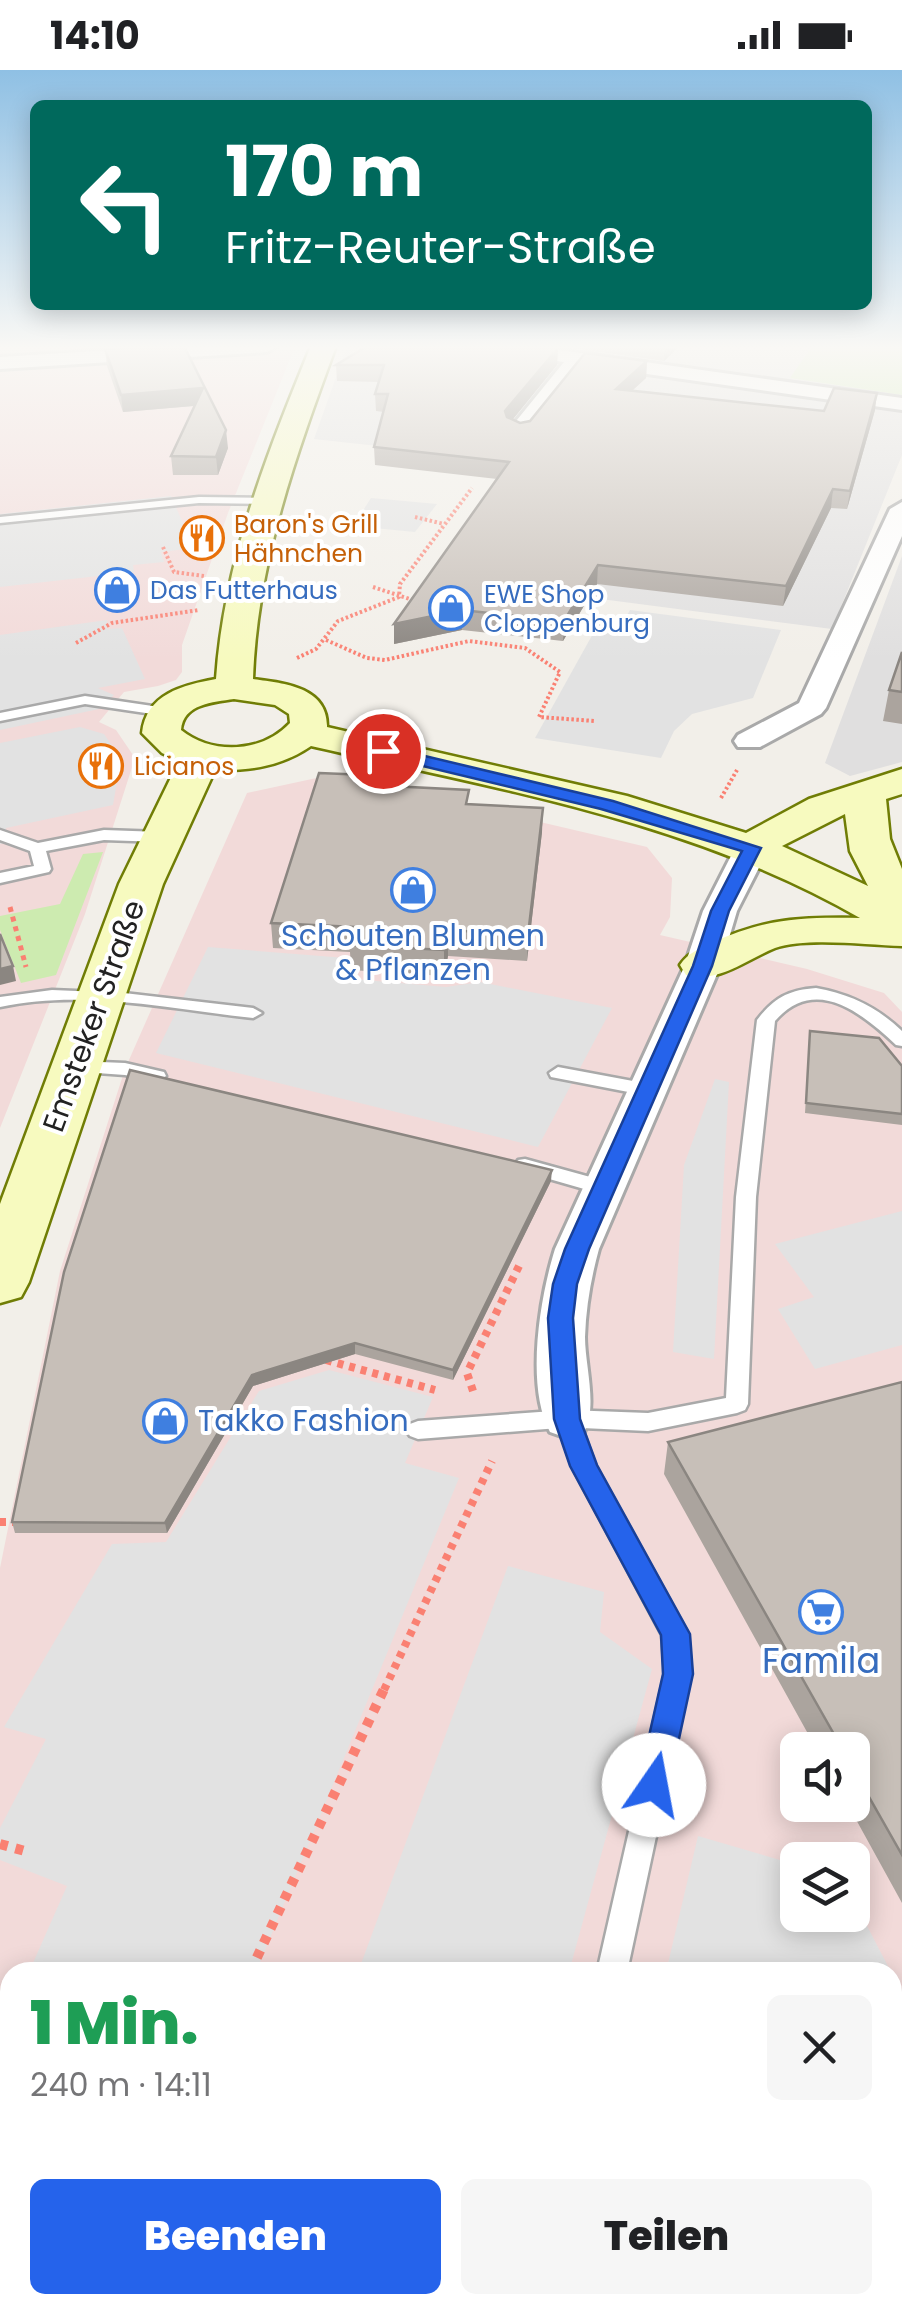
<!DOCTYPE html>
<html lang="de">
<head>
<meta charset="utf-8">
<style>
	:root { --surface:#fff; --page:#f6f6f6; --text:#202124; --muted:#757577; --accent:#2563eb }
	body { margin:0; font-family:Poppins,sans-serif; background:var(--page); color:var(--text); height:100vh; display:flex; flex-direction:column; font-size:38px; white-space:nowrap }
	* { box-sizing:border-box; margin:0 }
	p { font-size:32px; color:var(--muted) }
	.icon { flex:none; width:55px; height:55px; fill:none; stroke:currentColor; stroke-width:2; stroke-linecap:round; stroke-linejoin:round }
	.map { position:relative; flex:1; overflow:hidden }
	.sheet { position:absolute; left:0px; top:1892px; width:902px; height:352px; display:flex; flex-direction:column; background:var(--surface); border-radius:30px 30px 0 0; box-shadow:0 5px 25px #0003 }
	.sheet>* { flex:none }
	.top-card { position:absolute; left:30px; top:30px; width:842px; height:210px; border-radius:15px; box-shadow:0 5px 25px #0003; background:#00695c; color:#fff; overflow:hidden }
	.fabs { position:absolute; left:780px; top:1662px; display:grid; gap:20px }
	.fabs a { display:grid; place-items:center; width:90px; height:90px; border-radius:15px; background:var(--surface); box-shadow:0 5px 25px #0003; font-size:50px }
	.pin { position:absolute; display:grid; place-items:center; width:85px; height:85px; color:#fff; margin:-42px; border:5px solid #fff; border-radius:50%; box-shadow:0 2px 10px #0007 }
	.me { position:absolute; width:110px; margin:-55px; rotate:12deg; stroke-linejoin:round; filter:drop-shadow(0 0 8px #0008) }
	.turn { display:flex; align-items:center; gap:35px; height:210px; padding:0 30px; font-size:45px }
	.turn .icon { width:130px; height:130px; stroke-width:2.5 }
	.turn b { display:block; font-size:70px; line-height:85px }
	.round { display:grid; place-items:center; flex:none; width:105px; height:105px; border-radius:15px; background:var(--page) }
	.headline { display:flex; align-items:center; justify-content:space-between; height:170px; padding:0 30px }
	h1 { font-size:60px; font-weight:800; line-height:75px; color:#1e9e55 }
	.cta { display:flex; gap:20px; margin-top:auto; padding:20px 30px }
	.cta a { flex:1; height:115px; border-radius:15px; background:var(--accent); color:#fff; font-size:40px; font-weight:800; line-height:115px; text-align:center }
	.cta a+a { background:var(--page); color:var(--text) }
	.status { display:flex; justify-content:space-between; align-items:center; height:70px; padding:0 50px; background:var(--surface); direction:ltr }
	.status svg { height:28px; fill:currentColor }
	.map>svg:first-child { display:block }
	.residential { fill:#e0dfdf }
	.commercial { fill:#f2dad9; fill-rule:evenodd }
	.grass { fill:#cdebb0 }
	.parking { fill:#e2e2e2 }
	.lines { fill:none; stroke-linecap:round; stroke-linejoin:round }
	.lane-casing { stroke:#a9a9a9; stroke-width:5 }
	.street-casing { stroke:#a9a9a9; stroke-width:6 }
	.secondary-casing { stroke:#707d05; stroke-width:5 }
	.path-far3 { stroke:#fa8072; stroke-width:4; stroke-dasharray:2.5 2.5; stroke-linecap:butt }
	.path-far2 { stroke:#fa8072; stroke-width:5; stroke-dasharray:5 5; stroke-linecap:butt }
	.path-far1 { stroke:#fa8072; stroke-width:8; stroke-dasharray:6 6; stroke-linecap:butt }
	.path { stroke:#fa8072; stroke-width:10; stroke-dasharray:8 8; stroke-linecap:butt }
	.lane { fill:#fff; fill-rule:evenodd }
	.street { fill:#fff; fill-rule:evenodd }
	.secondary { fill:#f7fabf; fill-rule:evenodd }
	.wall { fill:#aba49e }
	.shaded-wall { fill:#8b8681 }
	.building { fill:#c7bfb8; stroke:#8b8681; stroke-width:2.5 }
	.route { fill:#2563eb; stroke:#184099; stroke-width:2.5 }
	.labels { text-anchor:middle; stroke-width:8; stroke-linejoin:round; paint-order:stroke }
	.far-food-label { font-size:25px; fill:#c56008; stroke:#fff; text-anchor:start }
	.far-shop-label { font-size:25px; fill:#366cbe; stroke:#fff; text-anchor:start }
	.shop-label { font-size:30px; fill:#366cbe; stroke:#fff }
	.street-label { font-size:30px; fill:#222; stroke:#fff }
	.near-shop-label { font-size:35px; fill:#366cbe; stroke:#fff }
</style>
</head>
<body>
<div class="status"><b>14:10</b><svg viewBox="0 0 49 12"><path d="M0 12V9h3v3zM5 12V6h3v6zM10 12V3h3v9zM15 12V0h3v12zM26 1h20v11H26zM47 4h2v5h-2z"/></svg></div>
<div class="map">
<svg width="902" height="2244" viewBox="0 0 902 2244">
	<rect width="100%" height="100%" fill="#f2efe9"/>
	<path class="residential" d="M347,276h465l-21,32 111,17v60l-70,174 -262,-34 71,-120 -327,-36z
		M902,486v206l-52,14 -25,-13z"/>
	<path class="commercial" d="M0,276h213l-213,14z
		M294,279l-66,164 -46,132v27l-6,8 -18,6 -34,6 -25,30 17,8 19,28 -50,156 -85,214v-760z
		M335,704l312,73 25,31 -2,39 -10,18 147,34 77,24 18,19v1302h-670l2,-9h658v-333h-882v148l-10,-9v-543l60,-297 65,-202 122,-276zM798,1680h54v55h-54zM798,1790h54v55h-54z"/>
	<path class="grass" d="M812,276h90v49l-112,-17z
		M103,782l-47,123 -35,8 -21,-53v-14l60,-12 23,-50z"/>
	<path class="parking" d="M171,426l23,52 -33,4 3,10 -31,3 1,7 -134,15v-73z
		M371,428l66,6 -22,28 -62,-6z
		M630,540l151,20 -28,68 -61,16 -18,17 -13,27 -126,-20 65,-117 22,3z
		M107,550l1,9 14,-1 23,51 -47,9 16,7 -15,14 -99,21v-95z
		M80,657l24,7 17,25 -8,46 -107,23 -2,15 -4,1v-101z
		M208,877l138,11 -5,20 105,9 34,-5 132,26 -74,139 -382,-94z
		M715,1009l14,3 -15,277 -41,-7 11,-187z
		M902,1141v134l-87,24 -37,-60 36,-12 -39,-53z
		M329,1300l104,27 -28,66 54,15 -203,494h-227l38,-86 -67,-26v-32l46,-89 -42,-12 108,-183 54,-2 93,-151z
		M508,1496l96,26 -4,40 52,37 -83,303h-211z
		M698,1766l99,29 1,50h54l1,-16 38,73h-225z
		M893,1906l9,18v320h-192l-6,-9h188z"/>
	<g class="lines">
		<g class="lane-casing">
			<path id="lane" d="M199,427l67,1 6,3 -6,3 -67,-1 -199,20v-6z
				M85,626l81,12 7,4 -7,4 -81,-12 -85,17v-8z
				M0,760l38,13 66,-13 57,2 8,5 -8,5 -57,-2 -58,11 5,18 -2,3 -49,11v-10l34,-7 -4,-15 -30,-11z
				M816,918c34,6 61,19 86,43v15l-6,-1c-35,-33 -81,-70 -121,-24l-19,176 -8,207 -3,6 -8,3 -89,18 -66,-3 13,37 93,169 3,39 -64,299h-30l68,-299 -3,-38 -90,-169 -13,-38 -141,11 -8,-3 -4,-6 4,-6 8,-3 149,-11 81,3 78,-15 10,-201 21,-177c17,-22 31,-30 59,-32z
				M52,920l72,3 129,15 9,5 -9,5c-82,-9 -171,-29 -253,-11v-10z
				M76,991l49,2 39,9 2,4 -9,6 -32,-7 -56,-4 -2,-4z
				M558,997l91,17 9,6 -9,6 -98,-19 -2,-4z
				M525,1089l87,24 3,5 -10,7 -87,-25 -3,-5 3,-5z
				M518,2235h34l-2,9h-34z"/>
		</g>
		<g class="street-casing">
			<path id="street" d="M175,276h102l-10,6 -267,17v-12z
				M479,276h52l371,52v12l-319,-45 -56,71 -8,1 -11,-6 56,-69 -75,-10z
				M902,432v34l-76,172 -5,6 -61,33h-22l-4,-6 4,-6 61,-32 91,-194z
				M752,768l12,3 5,7 -32,63 -16,54 -122,284c-8,29 -13,58 -14,88 0,29 13,70 -1,95l-17,6 -17,-6c-25,-46 -10,-135 5,-183l130,-284 18,-54 32,-63 5,-7z"/>
		</g>
		<g class="secondary-casing">
			<path id="secondary" d="M311,276h25c-40,109 -79,216 -83,333 31,4 75,8 74,48l300,69 119,37 63,-34 93,-30v25l-16,5 4,40 12,30v77c-34,-1 -96,-9 -127,2 -30,12 -55,35 -89,27l-6,-10c8,-12 19,-16 32,-22 54,-25 90,-26 148,-25 -168,-97 -362,-129 -549,-172 -29,20 -61,25 -96,24l-52,114 -134,398 -8,15 -21,6v-99l119,-320 60,-123 -17,-8 -20,-20c4,-39 41,-48 74,-54 8,-118 51,-225 95,-333zM234,629l41,6 14,9 1,9c-28,30 -78,32 -109,7 2,-26 32,-28 53,-31zM845,744l5,37 18,35 -86,-40z"/>
		</g>
		<path class="path-far3" d="M415,447l29,7
			M163,477l11,25 30,4
			M373,517l46,15
			M326,570l41,18 18,2 84,-19 56,7 35,24 -21,45 56,4
			M76,573l36,-20 87,-13
			M297,588l19,-9 22,-28 61,-24 1,-13 72,-96
			M721,728l16,-28"/>
		<path class="path-far2" d="M10,837l16,60"/>
		<path class="path-far1" d="M326,1290l109,30
			M473,1321l-6,-18 52,-107
			M0,1452h19
			M384,1620l108,-229"/>
		<path class="path" d="M0,1774l25,7
			M250,1902l135,-285
			M646,2235l6,9
			M137,2244l3,-9"/>
		<use href="#lane" class="lane"/>
		<use href="#street" class="street"/>
		<use href="#secondary" class="secondary"/>
	</g>
	<path class="wall" d="M156,276l72,102 -10,27h-45l-2,-19 23,-50 -71,6 -16,-46 -2,-17z
		M558,276h122l-16,15z
		M558,278l-1,17 -45,55 8,3 10,-2 117,-60 -1,17 -14,13 192,20 51,-1 -28,99 -16,-1 -48,98 -186,-22 -34,57 -101,-11 -68,14 103,-165 -122,-14 -1,-18 10,-35 -8,-1 -1,-17 4,-12 -42,-1 -1,-16z
		M902,582v72l-19,-3 6,-31z
		M393,717l76,17 73,28 -15,129 -79,-5 -4,20 -93,-6 -1,-18 -77,-4 -2,-25z
		M810,961l92,35v59l-97,-12z
		M551,1111l-98,199 -98,-26 -102,32 -86,147h-152l-3,-11z
		M902,1312v521l-54,-98h4v-55h-35l-153,-276 4,-32z"/>
	<path class="shaded-wall" d="M665,276h15l-16,15z
		M558,278l-1,17 -52,64v-18z
		M647,291l-1,17 -31,28 1,-17z
		M203,318l1,17 -81,7 -2,-17z
		M877,323l-2,17 -28,99 3,-18z
		M226,360l2,18 -10,27 -2,-18z
		M833,419l-2,19 -48,98 3,-20z
		M598,495l-1,19 -34,57 1,-20z
		M462,540v20l-68,14v-20z
		M543,738l-1,24 -15,129 1,-26z
		M448,860v26l-4,20v-26z
		M13,896l3,15 -16,4v-16z
		M552,1100l-1,11 -98,199v-10z
		M355,1273v11l-102,32 -86,147 -2,-10 87,-148z"/>
	<path class="building" d="M156,276h28l42,84 -10,27 -45,-1 32,-68 -82,7 -16,-46z
		M367,276h172l19,2 -53,63 2,6 13,6 10,-2 55,-68 62,8 -31,28 208,22 10,-23 43,5 -27,98 -17,-2 -47,97 -188,-21 -34,56 -102,-11 -68,14 115,-162 -135,-15 14,-53h-13l9,-29h-48z
		M902,582v40l-13,-2z
		M319,703l73,3 -2,10 79,4 -3,14 77,4 -15,127 -80,-5 -4,20 -94,-5 4,-18 -83,-4z
		M0,864l13,32 -13,3z
		M810,961l69,7 23,28v48l-96,-11z
		M130,1000l422,100 -99,200 -98,-27 -103,32 -87,148 -153,-1 52,-250z
		M902,1312v473l-50,-88v-17h-9l-175,-308z"/>
	<linearGradient id="sky" x2="0" y2="1"><stop stop-color="#8fc0e4"/><stop offset="0.47" stop-color="#f9f8f5"/><stop offset="1" stop-color="#f9f8f5" stop-opacity="0"/></linearGradient>
	<rect width="902" height="590" fill="url(#sky)"/>
	<path class="route" d="M383,676l230,55 148,47 -32,63 -17,55 -123,283 -12,35 -4,34 7,101 17,46 93,169 3,40 -24,111 -4,10 -11,4 -12,-4 -4,-10 25,-111 -2,-39 -91,-169 -16,-47 -6,-101 5,-34 12,-35 128,-283 18,-55 31,-60 -141,-42 -224,-54v-7z"/>
	<defs>
		<g id="restaurant-ring" transform="scale(2.25)"><circle r="9.5" fill="#fff" stroke="#e8710a" stroke-width="1.5"/><path d="M-5-6h1v4h1v-4h1v4h1v-4h1v5L-1.5 .5V6h-2V.5L-5-1ZM5-6V6H3V1.5H1.5Q1.5-4 5-6Z" fill="#e8710a"/></g>
		<g id="shop-ring" transform="scale(2.25)"><circle r="9.5" fill="#fff" stroke="#3f7fe0" stroke-width="1.5"/><path d="M-5-2.5h2.3a2.7 3.5 0 0 1 5.4 0H5L5.5 6h-11ZM-1.5-2.5h3a1.5 2.3 0 0 0-3 0Z" fill="#3f7fe0"/></g>
		<g id="supermarket-ring" transform="scale(2.25)"><circle r="9.5" fill="#fff" stroke="#3f7fe0" stroke-width="1.5"/><path d="M-6-5.5h2.5l.6 2H6L4.5 2H-2.5L-4.4-4H-6ZM-1.5 3.2a1.3 1.3 0 1 0 .1 0ZM3 3.2a1.3 1.3 0 1 0 .1 0Z" fill="#3f7fe0"/></g>
	</defs>
	<g fill-rule="evenodd">
		<use href="#restaurant-ring" x="202" y="468"/>
		<use href="#shop-ring" x="117" y="520"/>
		<use href="#shop-ring" x="451" y="538"/>
		<use href="#restaurant-ring" x="101" y="696"/>
		<use href="#shop-ring" x="413" y="820"/>
		<use href="#shop-ring" x="165" y="1351"/>
		<use href="#supermarket-ring" x="821" y="1542"/>
	</g>
	<g class="labels">
		<g class="far-food-label">
			<text x="234" y="463">Baron's Grill<tspan x="234" dy="29">Hähnchen</tspan></text>
			<text x="134" y="705">Licianos</text>
		</g>
		<g class="far-shop-label">
			<text x="150" y="529">Das Futterhaus</text>
			<text x="484" y="533">EWE Shop<tspan x="484" dy="29">Cloppenburg</tspan></text>
		</g>
		<g class="shop-label">
			<text x="413" y="876">Schouten Blumen<tspan x="413" dy="34">&amp; Pflanzen</tspan></text>
			<text x="198" y="1361" text-anchor="start">Takko Fashion</text>
		</g>
		<g class="street-label">
			<text transform="translate(94 946) rotate(-70)" y="10">Emsteker Straße</text>
		</g>
		<g class="near-shop-label">
			<text x="821" y="1603">Famila</text>
		</g>
	</g>
</svg>
<div class="fabs">
<a><svg class="icon" aria-label="sound" viewBox="0 0 24 24"><path d="M4 9h4l5-4v14l-5-4H4zM17 9q2 3 0 6"/></svg></a>
<a><svg class="icon" aria-label="layers" viewBox="0 0 24 24"><path d="M12 4l9 5-9 5-9-5zM3 14l9 5 9-5"/></svg></a>
</div>
<div class="pin" style="left:383px;top:681px;background:#d93025"><svg class="icon" aria-label="arrive" viewBox="0 0 24 24"><path d="M6 21V4h12l-3 4 3 4H6"/></svg></div>
<svg class="me" style="left:654px;top:1715px" viewBox="-20 -20 40 40"><circle r="19" fill="#fff"/><path d="M0-13L10 11 0 6-10 11z" fill="#2563eb"/></svg>
<div class="top-card">
<div class="turn"><svg class="icon" aria-label="left" viewBox="0 0 24 24"><path d="M17 20v-9H6M10 6l-5 5 5 5"/></svg><div><b>170 m</b>Fritz-Reuter-Straße</div></div>
</div>
<section class="sheet">
<div class="headline"><div><h1>1 Min.</h1><p>240 m · 14:11</p></div><a class="round"><svg class="icon" aria-label="close" viewBox="0 0 24 24"><path d="M6 6l12 12M18 6L6 18"/></svg></a></div>
<div class="cta"><a>Beenden</a><a>Teilen</a></div>
</section>
</div>
</body>
</html>
